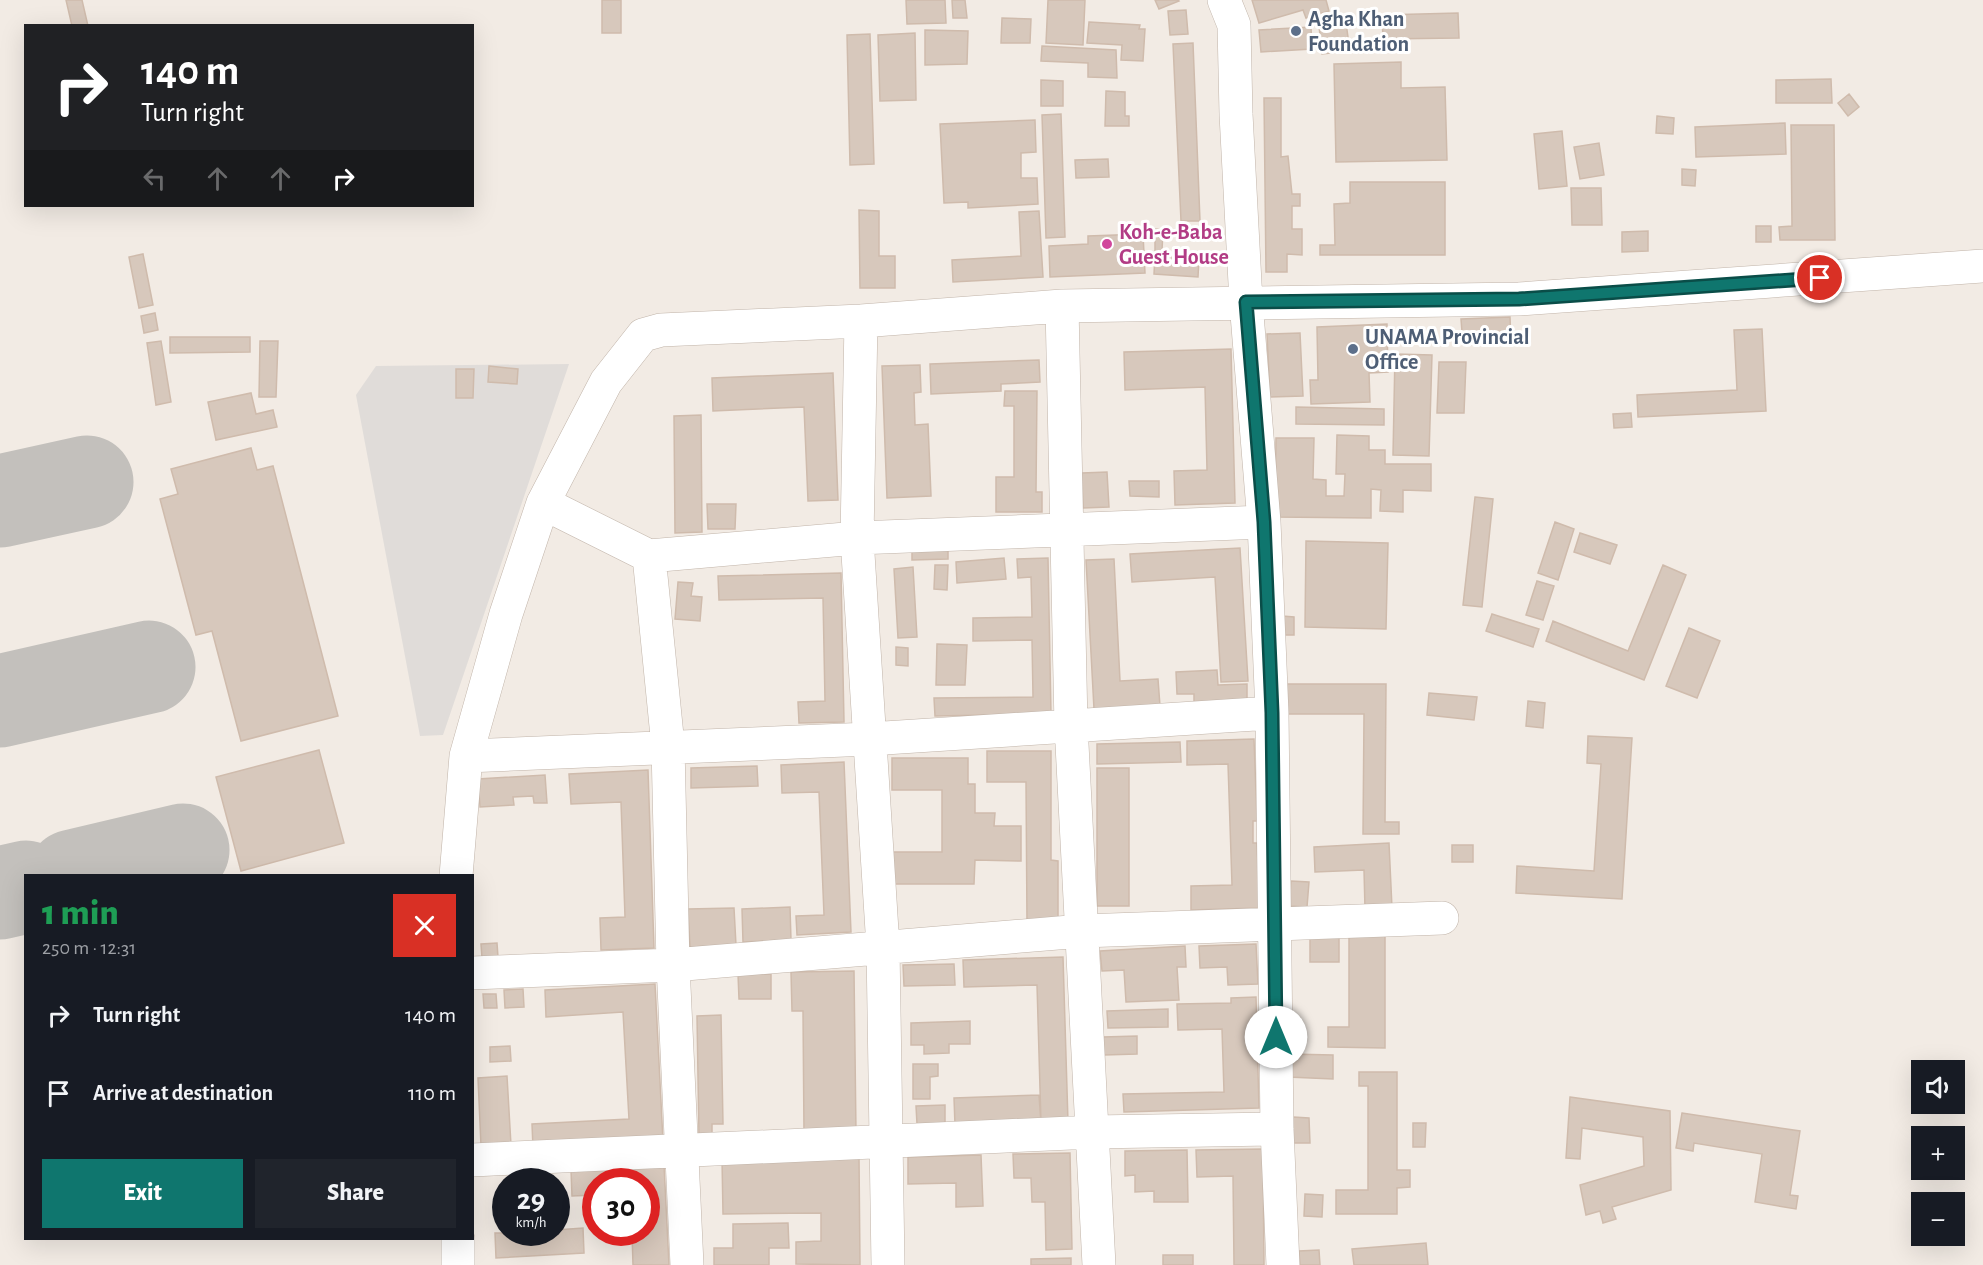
<!DOCTYPE html>
<html lang="en">
<head>
<meta charset="utf-8">
<style>
	:root { --surface:#171b24; --page:#20242c; --text:#f1f3f6; --muted:#9ea1a6; --accent:#0f766e }
	body { margin:0; font-family:"Alegreya Sans",sans-serif; background:var(--page); color:var(--text); height:100vh; display:flex; flex-direction:column; font-size:22px; white-space:nowrap }
	* { box-sizing:border-box; margin:0 }
	p { font-size:20px; color:var(--muted) }
	.icon { flex:none; width:33px; height:33px; fill:none; stroke:currentColor; stroke-width:2; stroke-linecap:round; stroke-linejoin:round }
	.map { position:relative; flex:1; overflow:hidden }
	.panel { position:absolute; left:24px; top:874px; width:450px; height:366px; display:flex; flex-direction:column; background:var(--surface); border-radius:0px; box-shadow:0 6px 24px #0002 }
	.panel>* { flex:none }
	.top-card { position:absolute; left:24px; top:24px; width:450px; height:183px; border-radius:0px; box-shadow:0 6px 24px #0002; background:#202124; color:#fff; overflow:hidden }
	.tools { position:absolute; left:1911px; top:1060px; display:grid; gap:12px }
	.tools a { display:grid; place-items:center; width:54px; height:54px; border-radius:0px; background:var(--surface); box-shadow:0 6px 24px #0002; font-size:30px }
	.speed { position:absolute; left:492px; top:1168px; display:flex; gap:12px; font-size:30px; font-weight:700; text-align:center }
	.speed>* { display:grid; place-content:center; width:78px; height:78px; border-radius:50%; background:var(--surface); box-shadow:0 6px 24px #0002; line-height:1 }
	.speed small { font-size:15px; font-weight:400 }
	.speed .limit { border:9px solid #d22; background:#fff; color:#111 }
	.pin { position:absolute; display:grid; place-items:center; width:51px; height:51px; color:#fff; margin:-26px; border:3px solid #fff; border-radius:50%; box-shadow:0 2px 6px #0007 }
	.me { position:absolute; width:66px; margin:-33px; rotate:0deg; stroke-linejoin:round; filter:drop-shadow(0 0 4px #0008) }
	.turn { display:flex; align-items:center; gap:21px; height:126px; padding:0 18px; font-size:27px }
	.turn .icon { width:78px; height:78px; stroke-width:2.5 }
	.turn b { display:block; font-size:42px; line-height:51px }
	.lanes { display:flex; align-items:center; height:57px; padding:0 18px; background:#0003; justify-content:center; gap:30px; direction:ltr }
	.lanes .off { opacity:.35 }
	.round { display:grid; place-items:center; flex:none; width:63px; height:63px; border-radius:0px; background:var(--page) }
	.overview { display:flex; align-items:center; justify-content:space-between; height:102px; padding:0 18px }
	h1 { font-size:36px; font-weight:800; line-height:45px; color:#1e9e55 }
	.button { display:flex; gap:12px; margin-top:auto; padding:12px 18px }
	.button a { flex:1; height:69px; border-radius:0px; background:var(--accent); color:#fff; font-size:24px; font-weight:800; line-height:69px; text-align:center }
	.button a+a { background:var(--page); color:var(--text) }
	ul { padding:0; list-style:none }
	li { display:flex; align-items:center; gap:18px; height:78px; padding:0 18px }
	li div { flex:1 }
	li b { display:block; font-size:22px }
	li em { font-style:normal }
	.map>svg:first-child { display:block }
	.parking { fill:#e0dcd9 }
	.lines { fill:none; stroke-linecap:round; stroke-linejoin:round }
	.taxiway { stroke:#c3c0bc; stroke-width:93 }
	.building { fill:#d7c8bc; stroke:#cfbbac; stroke-width:1.5 }
	.minor-casing { stroke:#c1b4a9; stroke-width:34 }
	.minor { stroke:#fff; stroke-width:33 }
	.route-casing { stroke:#0a4d48; stroke-width:15 }
	.route { stroke:#0f766e; stroke-width:10 }
	.service-dot { fill:#5c6f8a; stroke:#fff; stroke-width:2 }
	.hotel-dot { fill:#d1479c; stroke:#fff; stroke-width:2 }
	.labels { text-anchor:middle; stroke-width:6; stroke-linejoin:round; paint-order:stroke }
	.service-label { font-size:22px; font-weight:bold; fill:#4e5e75; stroke:#fff; text-anchor:start }
	.hotel-label { font-size:22px; font-weight:bold; fill:#b23c85; stroke:#fff; text-anchor:start }
</style>
</head>
<body>
<div class="map">
<svg width="1983" height="1265" viewBox="0 0 1983 1265">
	<rect width="100%" height="100%" fill="#f2ebe4"/>
	<path class="parking" d="M569,364l-126,371 -23,1 -64,-341 20,-29z"/>
	<g class="lines">
		<path class="taxiway" d="M0,501l87,-19
			M0,701l149,-34
			M73,876l110,-26
			M0,893l26,-6"/>
	</g>
	<path class="building" d="M66,0h16l6,26h-16z
		M602,0h19v33h-19z
		M906,0h39l1,23 -39,1z
		M952,0h13l2,18h-14z
		M1048,0h37l-2,45 -37,-2z
		M1155,0h23l1,1 -20,8z
		M1252,0h74l3,11 -23,7 -3,-8 -44,13z
		M1186,10l2,24 -18,1 -2,-24z
		M1458,13l1,25 -76,1 -1,-24z
		M1002,18l29,1 -1,24h-29z
		M1089,22l51,3 -1,4h6l-2,32 -22,-1 1,-15 -35,-2z
		M1346,23l4,28 -28,3 -3,-28z
		M1311,27l1,22 -51,3 -2,-22z
		M925,30l43,1 -1,33 -42,1z
		M915,33l1,67 -36,1 -2,-66z
		M870,34l4,130 -24,1 -3,-130z
		M1193,43l7,178h-19l-8,-177z
		M1042,46l74,4 1,28 -29,-1v-14l-47,-2z
		M1401,62v26l44,-1 2,73 -111,2 -2,-98z
		M1831,79l1,24h-56v-23z
		M1041,80l22,1v25h-22z
		M1106,91l19,1v24h4v10h-24z
		M1849,94l10,13 -11,9 -10,-13z
		M1264,98h17v59l7,-1 4,38h8v12h-8v23h10v26l-15,-1v18h-21z
		M1061,114l4,123 -19,1 -4,-123z
		M1657,116l17,2 -1,16 -17,-1z
		M1035,120l1,32 -15,1v25h16l1,26 -70,4v-6l-24,1 -4,-79z
		M1785,123l1,31 -90,3 -1,-30z
		M1791,125h43l1,115h-55l-1,-13 13,-1z
		M1562,131l5,55 -28,3 -5,-55z
		M1599,143l5,32 -24,4 -6,-32z
		M1108,159l1,18 -33,1 -1,-18z
		M1682,169l14,1 -1,16 -13,-1z
		M1350,182h95v73h-125v-10h15l-1,-41 16,-1z
		M1571,188h30l1,37h-30z
		M859,210l20,1v45h16v32h-35z
		M1039,211l4,66 -90,5 -1,-22 69,-4 -2,-44z
		M1756,226h15v16h-15z
		M1155,229l8,1 -1,21h-7z
		M1648,231v20l-26,1v-20z
		M1143,234l2,39 -95,4 -1,-31 39,-2v-8z
		M143,254l10,51 -14,3 -10,-51z
		M1155,255l44,3 -1,19 -44,-3z
		M155,313l3,17 -14,3 -3,-17z
		M1510,317l1,25 -48,3 -2,-26z
		M1387,324l1,48 -19,1 1,29 -59,2 -1,-24h8l-1,-53z
		M1762,329l4,82 -128,6 -1,-22 100,-5 -3,-60z
		M1300,333l3,63 -33,1 -3,-63z
		M170,337h80v15l-80,1z
		M161,341l10,61 -15,3 -9,-62z
		M260,341h18l-2,56h-17z
		M1231,349l4,154 -60,2 -1,-34 33,-1 -2,-83 -80,3 -1,-38z
		M1395,354l37,1 -3,101 -36,-1z
		M1039,360l1,22 -39,2v7l-70,3 -1,-30z
		M1439,362h27l-2,51h-27z
		M920,365l1,27 -7,1 1,32 13,-1 3,72 -44,2 -5,-132z
		M489,366l29,3 -1,15 -29,-2z
		M456,369h18l-1,29h-17z
		M833,373l5,127 -30,1 -4,-94 -91,4 -1,-33z
		M1005,391h32l-1,101h6v20h-46v-35h18v-71h-10z
		M251,393l5,21 17,-4 4,17 -61,13 -8,-38z
		M1296,407l88,2v16l-88,-1z
		M1631,413l1,14 -18,1 -1,-14z
		M701,415l1,117 -27,1 -1,-117z
		M1337,435l32,1v14h16v14h46v27l-28,-1v22l-23,-1 1,-21 -10,-1v29l-96,-1 1,-79h38l-1,41 13,1v16h18l1,-22h-9z
		M251,448l6,22 16,-4 65,250 -97,25 -29,-110 -16,4 -36,-136 18,-5 -7,-25z
		M1107,472l2,35 -26,1 -1,-35z
		M1129,481h30v16l-29,-1z
		M1475,497l18,2 -11,108 -19,-2z
		M707,504h29l-1,25h-27z
		M1555,522l19,7 -16,51 -20,-7z
		M1580,533l37,12 -7,19 -36,-12z
		M1306,541l82,2 -2,86 -81,-2z
		M948,547v12l-36,1v-12z
		M1240,548l8,133 -27,1 -6,-105 -83,5 -2,-28z
		M1004,558l2,21 -49,4 -1,-21z
		M1048,558l3,156 -116,2 -1,-18 99,-1 -1,-57 -59,1v-23l59,-1 -1,-40 -13,1 -1,-19z
		M1114,559l6,122 38,-2 2,27 -66,3 -8,-149z
		M935,565h13l-1,25 -13,-1z
		M1663,565l23,10 -42,105 -98,-39 7,-20 75,30z
		M913,567l4,70 -19,1 -4,-69z
		M841,573l3,149 -45,1 -1,-21 27,-1 -2,-103 -104,2 -1,-24z
		M1537,581l17,5 -11,34 -17,-5z
		M678,582l15,1 -2,13 11,1 -2,24 -25,-2z
		M1492,614l47,15 -6,18 -47,-16z
		M1282,616l12,1v18h-13z
		M1689,628l31,13 -23,57 -31,-12z
		M937,644l30,1 -2,40h-29z
		M896,647l12,1v18l-12,-1z
		M1217,670l1,15 29,-1v19l-53,2v-11h-17l-1,-22z
		M1287,684h99l-1,138h14v12h-36l1,-120h-77z
		M1429,693l48,4 -3,23 -47,-5z
		M1528,701l17,2 -2,25 -17,-2z
		M1588,736l44,2 -10,161 -106,-6 1,-27 77,5 7,-107 -14,-1z
		M1254,739l3,82h-4v22h4l3,65 -69,2v-24l41,-1 -4,-121 -41,1v-24z
		M1180,742l1,20 -84,2v-20z
		M319,750l25,93 -103,28 -25,-94z
		M987,751h64v109l7,1v63h-31l-1,-142h-39z
		M892,758h76v26h7v29h20l-1,13h27v35l-46,-1 -1,24h-82v-32h50v-62h-50z
		M844,762l7,170 -54,3 -1,-19 28,-1 -5,-123 -37,1 -1,-28z
		M757,766l1,20 -67,2v-20z
		M1097,768h32v138h-32z
		M648,770l6,178 -53,2 -1,-32 25,-1 -4,-115 -50,2 -2,-30z
		M545,775l2,28h-13l-1,-7 -20,1 1,8 -34,2 -2,-28z
		M1389,843l3,65 -27,1 -1,-39 -49,2 -1,-25z
		M1452,845h21v17h-21z
		M1291,881l18,1 -2,25 -18,-1z
		M790,907l1,33 -48,2 -1,-33z
		M734,908l2,37 -46,2 -2,-38z
		M1310,931h29v31h-29z
		M1349,931h36v117l-57,-1v-20h21z
		M497,943l1,14 -16,1 -1,-14z
		M1256,944l2,40 -30,1 -1,-18 -27,1 -1,-22z
		M1185,946l1,21h-9l2,33 -53,2 -2,-32 -22,1 -2,-20z
		M1063,957l5,165 -27,1 -4,-138 -73,2 -1,-27z
		M954,964l1,21 -51,1 -1,-21z
		M854,971l2,161 -52,1 -1,-122h-11l-1,-39z
		M738,974h33v25h-32z
		M655,984l8,157 -130,7 -1,-24 97,-5 -6,-107 -77,5 -1,-27z
		M523,989l1,18 -19,1 -1,-18z
		M483,994h13l1,14h-13z
		M1256,997l3,111 -135,4 -1,-18 101,-2 -2,-63 -44,1 -1,-26 54,-1v-5z
		M1168,1009v18l-60,1 -1,-17z
		M721,1015l2,109h-11v13h-13l-2,-121z
		M1300,1018l1,16 -10,1 -2,-16z
		M970,1021v23h-21v9l-25,1v-9h-13v-22z
		M1137,1036v18l-33,1 -1,-18z
		M510,1046l1,15 -21,1v-15z
		M1289,1054l44,1v24l-45,-2z
		M913,1064h25v12l-8,1v22h-17z
		M1359,1072h38v98h13v17l-13,1v26h-61v-24h32v-104h-9z
		M507,1076l4,69 -30,1 -3,-68z
		M1039,1095l2,28 -86,2 -1,-27z
		M1570,1097l100,14 1,79 -59,17 4,12 -13,4 -3,-12 -14,4 -6,-30 64,-19 -1,-29 -61,-9 -2,31 -14,-1z
		M945,1105v18l-28,1 -1,-18z
		M1682,1113l118,18 -10,64 8,1 -2,13 -41,-7 7,-48 -68,-11 -1,8 -17,-3z
		M1293,1117l16,1 1,25h-18z
		M1413,1123h13l-1,24h-12z
		M1263,1149l1,116h-30l-1,-89 -36,1 -1,-27z
		M1187,1150l1,52h-34v-11l-19,1v-17l-10,1v-25z
		M1070,1153l2,96 -26,1 -1,-48h-13l-1,-24h-17l-1,-24z
		M981,1155l2,51 -27,1v-24l-48,1v-27z
		M859,1157l1,108 -64,-1v-22l25,-1v-28l-98,1 -1,-55z
		M664,1165l5,100h-36l-1,-32h14v-51h-50v13l-24,1 -1,-26z
		M1305,1194l18,1 -1,22 -18,-1z
		M788,1223l1,25h-20v17h-55v-17h19v-24z
		M583,1228l1,25 -88,5 -1,-25h61v-3z
		M1426,1243l2,22h-74l-2,-16z
		M1319,1250l1,15h-20l-1,-14z
		M1163,1255h30v10h-30z
		M1071,1258v7h-40v-6z"/>
	<g class="lines">
		<g class="minor-casing">
			<path id="minor" d="M1224,0l10,25 2,89 10,188 18,220 8,191 5,416 6,136
				M1062,306l9,419 28,540
				M861,321l-4,217 26,409 5,318
				M543,503l106,53 208,-18 407,-16
				M649,556l19,190 5,219 14,300
				M466,756l403,-17 403,-26
				M456,876l10,-120 40,-142 37,-111 63,-121 37,-47 18,-5 200,-9 201,-15 457,-7 464,-33
				M472,973l201,-8 409,-34 360,-13
				M472,1160l621,-28 184,-3
				M458,1239v26"/>
		</g>
		<use href="#minor" class="minor"/>
	</g>
	<g class="lines">
		<g class="route-casing">
			<path id="route" d="M1276,1037l-4,-324 -8,-191 -18,-220 273,-3 301,-21"/>
		</g>
		<use href="#route" class="route"/>
	</g>
	<g class="service-dot">
		<circle cx="1296" cy="31" r="6"/>
		<circle cx="1353" cy="349" r="6"/>
	</g>
	<circle class="hotel-dot" cx="1107" cy="244" r="6"/>
	<g class="labels">
		<g class="service-label">
			<text x="1308" y="26">Agha Khan<tspan x="1308" dy="25">Foundation</tspan></text>
			<text x="1365" y="344">UNAMA Provincial<tspan x="1365" dy="25">Office</tspan></text>
		</g>
		<g class="hotel-label">
			<text x="1119" y="239">Koh-e-Baba<tspan x="1119" dy="25">Guest House</tspan></text>
		</g>
	</g>
</svg>
<div class="tools">
<a><svg class="icon" aria-label="sound" viewBox="0 0 24 24"><path d="M4 9h4l5-4v14l-5-4H4zM17 9q2 3 0 6"/></svg></a>
<a>+</a>
<a>−</a>
</div>
<div class="speed"><div>29<small>km/h</small></div><div class="limit">30</div></div>
<div class="pin" style="left:1820px;top:278px;background:#d93025"><svg class="icon" aria-label="arrive" viewBox="0 0 24 24"><path d="M6 21V4h12l-3 4 3 4H6"/></svg></div>
<svg class="me" style="left:1276px;top:1037px" viewBox="-20 -20 40 40"><circle r="19" fill="#fff"/><path d="M0-13L10 11 0 6-10 11z" fill="#0f766e"/></svg>
<div class="top-card">
<div class="turn"><svg class="icon" aria-label="right" viewBox="0 0 24 24"><path d="M7 20v-9h11M14 6l5 5-5 5"/></svg><div><b>140 m</b>Turn right</div></div>
<div class="lanes"><svg class="icon off" aria-label="left" viewBox="0 0 24 24"><path d="M17 20v-9H6M10 6l-5 5 5 5"/></svg><svg class="icon off" aria-label="ahead" viewBox="0 0 24 24"><path d="M12 20V5M6 11l6-6 6 6"/></svg><svg class="icon off" aria-label="ahead" viewBox="0 0 24 24"><path d="M12 20V5M6 11l6-6 6 6"/></svg><svg class="icon" aria-label="right" viewBox="0 0 24 24"><path d="M7 20v-9h11M14 6l5 5-5 5"/></svg></div>
</div>
<section class="panel">
<div class="overview"><div><h1>1 min</h1><p>250 m · 12:31</p></div><a class="round" style="background:#d93025;color:#fff"><svg class="icon" aria-label="close" viewBox="0 0 24 24"><path d="M6 6l12 12M18 6L6 18"/></svg></a></div>
<ul>
<li><svg class="icon" aria-label="right" viewBox="0 0 24 24"><path d="M7 20v-9h11M14 6l5 5-5 5"/></svg><div><b>Turn right</b></div><em>140 m</em></li>
<li><svg class="icon" aria-label="arrive" viewBox="0 0 24 24"><path d="M6 21V4h12l-3 4 3 4H6"/></svg><div><b>Arrive at destination</b></div><em>110 m</em></li>
</ul>
<div class="button"><a>Exit</a><a>Share</a></div>
</section>
</div>
</body>
</html>
